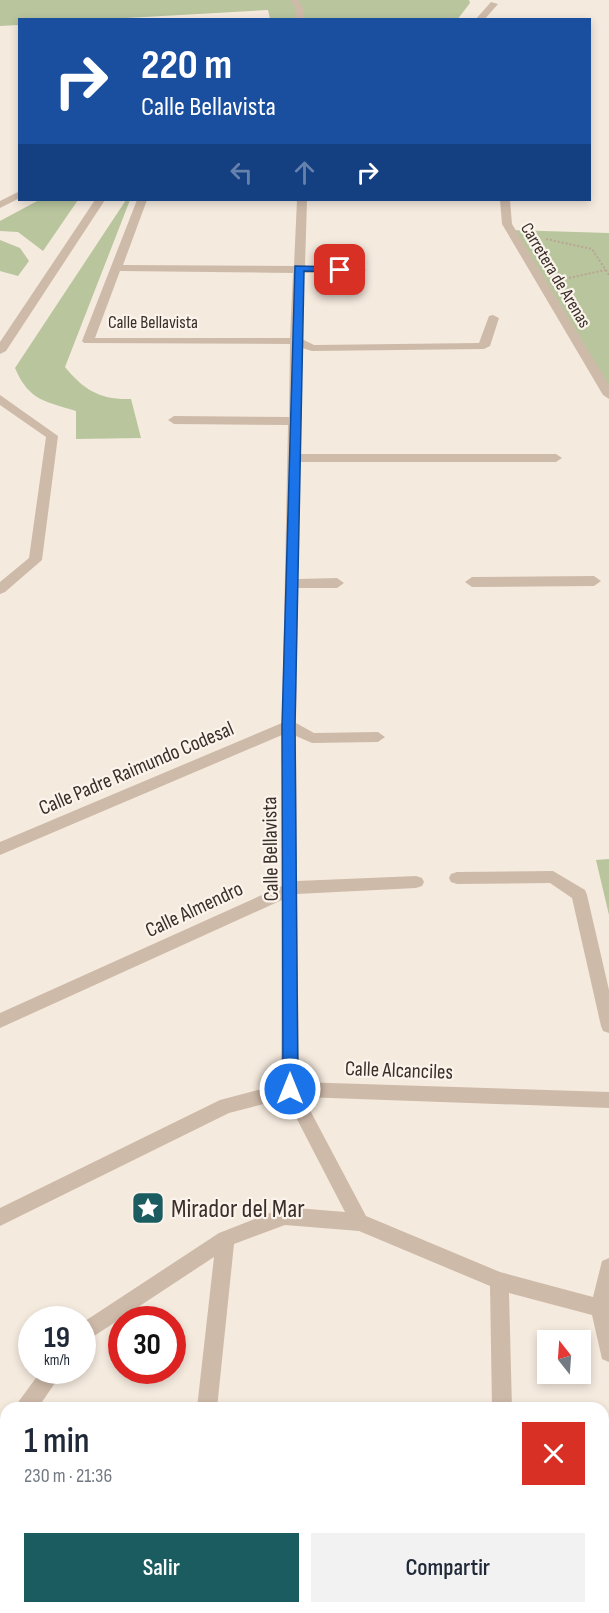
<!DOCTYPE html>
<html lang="es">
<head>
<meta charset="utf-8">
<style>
	:root { --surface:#fff; --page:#f2f2f3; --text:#1f2937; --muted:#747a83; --accent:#1b5c60 }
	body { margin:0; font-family:"Sofia Sans Condensed",sans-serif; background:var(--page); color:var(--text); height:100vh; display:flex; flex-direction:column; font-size:22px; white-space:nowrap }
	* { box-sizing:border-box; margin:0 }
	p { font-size:20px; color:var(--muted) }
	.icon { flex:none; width:33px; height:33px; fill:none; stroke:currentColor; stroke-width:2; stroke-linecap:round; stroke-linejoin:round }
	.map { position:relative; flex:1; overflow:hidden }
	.side { position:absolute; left:0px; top:1402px; width:609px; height:212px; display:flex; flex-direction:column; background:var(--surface); border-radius:18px 18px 0 0; box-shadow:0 3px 9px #0003 }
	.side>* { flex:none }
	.top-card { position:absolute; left:18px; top:18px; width:573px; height:183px; border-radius:0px; box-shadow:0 3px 9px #0003; background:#1a4fa0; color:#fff; overflow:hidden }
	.needle { width:39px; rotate:343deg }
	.controls { position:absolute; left:537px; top:1330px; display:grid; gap:12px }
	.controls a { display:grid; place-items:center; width:54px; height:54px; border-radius:0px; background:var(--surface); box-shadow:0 3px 9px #0003; font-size:30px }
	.speed { position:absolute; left:18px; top:1306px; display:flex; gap:12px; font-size:30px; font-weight:700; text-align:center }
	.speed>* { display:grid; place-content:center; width:78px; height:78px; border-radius:50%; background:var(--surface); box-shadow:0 3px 9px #0003; line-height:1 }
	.speed small { font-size:15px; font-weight:400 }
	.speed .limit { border:9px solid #d22; background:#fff; color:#111 }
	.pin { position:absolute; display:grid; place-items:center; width:51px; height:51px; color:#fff; margin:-26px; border-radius:12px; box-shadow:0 3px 9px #0006 }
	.me { position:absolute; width:66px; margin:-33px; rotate:0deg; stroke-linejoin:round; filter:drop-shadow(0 0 4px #0008) }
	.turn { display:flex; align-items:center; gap:21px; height:126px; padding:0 24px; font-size:27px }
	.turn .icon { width:78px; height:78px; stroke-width:2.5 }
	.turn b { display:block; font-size:42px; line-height:51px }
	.lanes { display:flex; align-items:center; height:57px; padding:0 24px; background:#0003; justify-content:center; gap:30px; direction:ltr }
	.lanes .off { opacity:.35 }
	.round { display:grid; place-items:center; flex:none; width:63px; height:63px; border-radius:0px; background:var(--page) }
	.head { display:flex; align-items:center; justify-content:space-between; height:102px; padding:0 24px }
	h1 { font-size:36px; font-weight:600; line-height:45px }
	.cta { display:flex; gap:12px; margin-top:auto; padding:12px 24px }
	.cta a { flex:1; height:69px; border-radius:0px; background:var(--accent); color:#fff; font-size:24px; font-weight:600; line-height:69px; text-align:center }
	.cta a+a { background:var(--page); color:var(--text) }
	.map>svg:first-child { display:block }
	.green { fill:#b8c59d }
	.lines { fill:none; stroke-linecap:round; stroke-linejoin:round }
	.path { stroke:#baa493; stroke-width:2; stroke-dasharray:2 2; stroke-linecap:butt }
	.minor { fill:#cebaa9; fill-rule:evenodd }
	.route { fill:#1a73e8; stroke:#114b97; stroke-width:1.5 }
	.labels { text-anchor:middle; stroke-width:4.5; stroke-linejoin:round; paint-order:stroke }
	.far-street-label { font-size:18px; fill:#3b2f29; stroke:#fbf4ec }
	.street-label { font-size:21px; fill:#3b2f29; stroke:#fbf4ec }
	.near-poi-label { font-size:26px; fill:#3b2f29; stroke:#fbf4ec; text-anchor:start }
</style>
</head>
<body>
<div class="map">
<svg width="609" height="1613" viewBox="0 0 609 1613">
	<rect width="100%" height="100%" fill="#f5eade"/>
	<path class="green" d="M0,0h469l1,3 -13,17 -187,-1 -2,-9 -177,10h-71l-1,5 -19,1z
		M39,200h39l-35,51 -25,-19 -18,-1v-10z
		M126,200h4l-65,167c19,23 35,33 66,32l10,39 -65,1v-28c-31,-10 -47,-10 -61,-43z
		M510,230l99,3v162z
		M0,240l20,8 9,13 -11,15 -18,-5z
		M609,859v56l-13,-55z"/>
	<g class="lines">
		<path class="path" d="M546,239l46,10 17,26
			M569,278l36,-8"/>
		<path class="minor" d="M290,0h8l6,9v11h-8v-11z
			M491,2l7,2 -14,16h-9z
			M20,191v7l-20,10v-7z
			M95,200h10l-99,151 -6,3v-12z
			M137,200h10l-24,65 171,1 3,-66h10l-2,66 56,1 5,3 -5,3h-57l-2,66 12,6 165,-2 10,-27 4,-1 6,3 -9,28 -6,3 -172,2 -10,-3 -2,106h256l6,4 -6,4h-256l-2,117 39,-1 7,5 -7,5h-39l-2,135 18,10 64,-1 7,5 -7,5 -66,1 -16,-7 1,145 119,-5 6,2 2,4 -2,4 -6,2 -119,6 2,188 310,10v16l-306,-11 63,119 134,56 93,25 9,-36 7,-3v104l-7,-3 -10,-44 -83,-22 3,115h-20l-2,-122 -131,-55 -74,-6 -51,19 -17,164h-20l17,-151 -132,87v-21l137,-90 66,-26 60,5 -59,-114 -57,15 -229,113v-18l220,-108 61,-16 1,-184 -282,128v-15l282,-127v-151l-282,120v-13l282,-119 6,-298 -114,-1 -6,-4 6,-4 115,1 1,-73 -206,-1 -2,-2zM120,271l173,2 -3,65h-195z
			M500,200h10l2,24 97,161v14l-6,-4 -101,-171z
			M0,395l58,41 -16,124 -37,32 -5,2v-12l29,-24 17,-121 -46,-32z
			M594,576l7,5 -7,5 -122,1 -7,-5 7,-5z
			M553,871l32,19 2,5 22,95v43l-6,-2 -2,-5 -29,-128 -22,-15 -93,1 -6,-2 -2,-4 2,-4 6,-2z
			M41,1371h22l-25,37h-22l3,-7z
			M6,1430v28l-6,2v-27z
			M175,1608h22v5h-22z
			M495,1608h22v5h-22z"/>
	</g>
	<path class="route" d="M295,266l45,1 5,3 -5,2 -36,-1 -9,455 3,363 -2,5 -6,2 -5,-2 -2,-5 -1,-363z"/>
	<defs>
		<g id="sight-square" transform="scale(1.725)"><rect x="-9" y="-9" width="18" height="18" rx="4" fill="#1b5c60" stroke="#fbf4ec"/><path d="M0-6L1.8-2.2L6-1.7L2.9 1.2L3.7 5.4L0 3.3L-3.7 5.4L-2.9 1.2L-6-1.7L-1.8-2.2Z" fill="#fff"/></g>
	</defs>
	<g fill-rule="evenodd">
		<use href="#sight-square" x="148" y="1208"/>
	</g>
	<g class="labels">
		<g class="far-street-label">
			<text transform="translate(556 275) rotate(59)" y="6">Carretera de Arenas</text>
			<text x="153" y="328">Calle Bellavista</text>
		</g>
		<g class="street-label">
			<text transform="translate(136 768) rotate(-23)" y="7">Calle Padre Raimundo Codesal</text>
			<text transform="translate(270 849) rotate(-91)" y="7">Calle Bellavista</text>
			<text transform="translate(194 909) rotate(-25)" y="7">Calle Almendro</text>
			<text transform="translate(399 1070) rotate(2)" y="7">Calle Alcanciles</text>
		</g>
		<g class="near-poi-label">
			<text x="171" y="1217">Mirador del Mar</text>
		</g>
	</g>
</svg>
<div class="controls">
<a><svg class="needle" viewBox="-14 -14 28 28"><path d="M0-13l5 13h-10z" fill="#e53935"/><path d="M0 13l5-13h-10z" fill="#747a83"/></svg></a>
</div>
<div class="speed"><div>19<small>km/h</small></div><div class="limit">30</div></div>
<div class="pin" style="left:340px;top:270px;background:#d93025"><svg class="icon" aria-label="arrive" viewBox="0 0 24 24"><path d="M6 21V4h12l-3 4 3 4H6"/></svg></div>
<svg class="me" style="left:290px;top:1089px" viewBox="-20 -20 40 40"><circle r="17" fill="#1a73e8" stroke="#fff" stroke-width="3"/><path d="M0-11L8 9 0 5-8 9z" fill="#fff"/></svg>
<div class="top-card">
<div class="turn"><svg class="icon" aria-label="right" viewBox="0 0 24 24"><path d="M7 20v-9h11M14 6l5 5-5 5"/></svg><div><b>220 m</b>Calle Bellavista</div></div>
<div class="lanes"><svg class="icon off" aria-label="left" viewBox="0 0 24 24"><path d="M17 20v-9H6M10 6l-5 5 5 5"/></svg><svg class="icon off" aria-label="ahead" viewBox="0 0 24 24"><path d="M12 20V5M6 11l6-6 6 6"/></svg><svg class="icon" aria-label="right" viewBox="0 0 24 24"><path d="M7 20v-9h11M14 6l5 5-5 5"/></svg></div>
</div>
<section class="side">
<div class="head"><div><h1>1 min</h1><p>230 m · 21:36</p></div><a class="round" style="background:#d93025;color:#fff"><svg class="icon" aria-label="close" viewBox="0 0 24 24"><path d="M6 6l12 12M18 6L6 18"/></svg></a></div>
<div class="cta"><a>Salir</a><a>Compartir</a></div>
</section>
</div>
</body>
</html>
